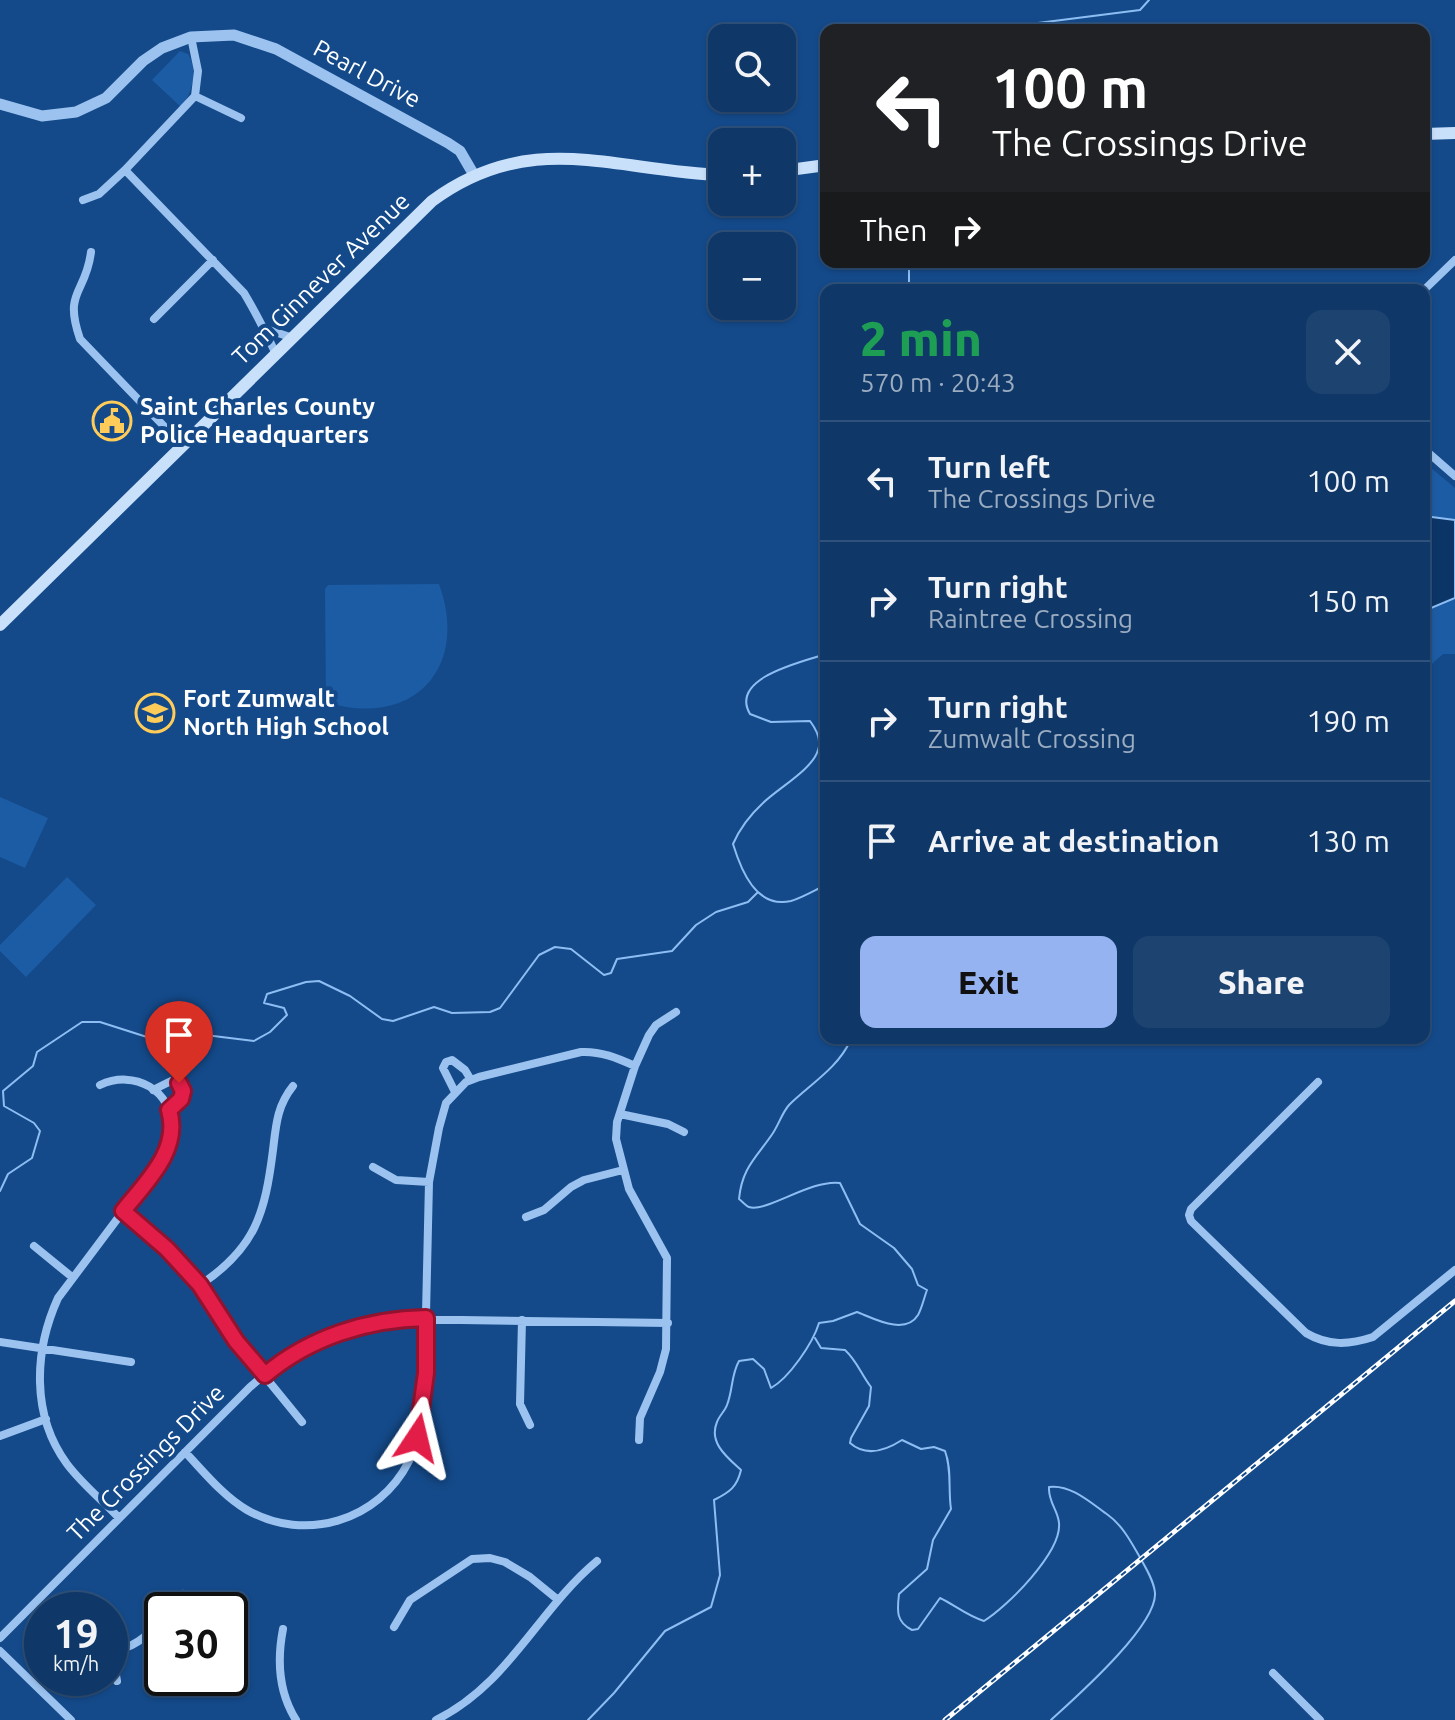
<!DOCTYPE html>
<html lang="en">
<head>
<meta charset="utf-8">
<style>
	:root { --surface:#0f3868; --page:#1d4371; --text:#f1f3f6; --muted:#9bacc0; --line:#2f527c; --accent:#95b2f1 }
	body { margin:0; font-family:Ubuntu,sans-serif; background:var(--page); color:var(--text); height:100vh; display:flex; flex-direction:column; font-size:30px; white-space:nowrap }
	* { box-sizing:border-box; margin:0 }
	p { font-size:26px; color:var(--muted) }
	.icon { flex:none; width:44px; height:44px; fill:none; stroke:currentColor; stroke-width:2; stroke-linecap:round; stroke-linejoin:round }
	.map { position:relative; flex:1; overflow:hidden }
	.drawer { position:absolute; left:820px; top:284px; width:610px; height:760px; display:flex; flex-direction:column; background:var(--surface); border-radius:16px; box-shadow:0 2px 6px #0004,0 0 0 2px var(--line) }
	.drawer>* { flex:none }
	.guide { position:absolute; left:820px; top:24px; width:610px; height:244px; border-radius:16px; box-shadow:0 2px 6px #0004,0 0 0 2px var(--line); background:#202124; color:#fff; overflow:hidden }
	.buttons { position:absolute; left:708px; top:24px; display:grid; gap:16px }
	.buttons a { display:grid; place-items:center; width:88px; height:88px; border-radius:16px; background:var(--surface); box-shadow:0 2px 6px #0004,0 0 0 2px var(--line); font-size:40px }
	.speed { position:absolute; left:24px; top:1592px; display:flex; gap:16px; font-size:40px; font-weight:700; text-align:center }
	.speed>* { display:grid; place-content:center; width:104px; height:104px; border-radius:50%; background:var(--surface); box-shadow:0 2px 6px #0004,0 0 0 2px var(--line); line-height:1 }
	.speed small { font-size:20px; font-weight:400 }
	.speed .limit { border:4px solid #111; border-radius:12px; background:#fff; color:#111 }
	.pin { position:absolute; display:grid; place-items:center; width:68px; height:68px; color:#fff; margin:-82px -34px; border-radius:50% 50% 50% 0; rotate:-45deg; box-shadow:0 0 8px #0007 }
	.pin .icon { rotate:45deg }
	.me { position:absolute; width:88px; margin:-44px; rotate:10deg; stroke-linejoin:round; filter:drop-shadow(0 0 6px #0008) }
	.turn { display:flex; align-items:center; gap:28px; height:168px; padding:0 40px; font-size:36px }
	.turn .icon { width:104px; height:104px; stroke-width:2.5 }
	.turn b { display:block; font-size:56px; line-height:68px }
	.then { display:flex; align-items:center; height:76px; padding:0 40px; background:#0003; gap:16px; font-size:30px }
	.round { display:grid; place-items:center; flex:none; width:84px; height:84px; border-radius:16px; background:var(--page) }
	.summary { display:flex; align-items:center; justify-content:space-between; height:136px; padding:0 40px }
	h1 { font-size:48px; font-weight:800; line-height:60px; color:#1e9e55 }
	.primary-button { display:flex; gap:16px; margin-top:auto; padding:16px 40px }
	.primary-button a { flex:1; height:92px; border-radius:16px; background:var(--accent); color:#111; font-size:32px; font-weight:800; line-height:92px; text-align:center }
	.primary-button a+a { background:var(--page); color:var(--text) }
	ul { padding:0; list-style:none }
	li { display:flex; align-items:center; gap:24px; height:120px; padding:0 40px; border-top:2px solid var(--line) }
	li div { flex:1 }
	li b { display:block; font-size:30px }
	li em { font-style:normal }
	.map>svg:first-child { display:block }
	.green { fill:#1c5ca4 }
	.water { fill:#0c3567; stroke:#8dbef3; stroke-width:2 }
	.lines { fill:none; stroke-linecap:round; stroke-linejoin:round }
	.stream { stroke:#8dbef3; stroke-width:2 }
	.minor { stroke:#9cc3f0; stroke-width:8 }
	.tertiary { stroke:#9cc3f0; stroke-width:11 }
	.secondary { stroke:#c9e0fb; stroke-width:12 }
	.rail-casing { stroke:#fff; stroke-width:5 }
	.rail { stroke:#144a8a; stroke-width:2; stroke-dasharray:6; stroke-linecap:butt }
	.route-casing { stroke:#92132f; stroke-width:20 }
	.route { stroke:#e11d48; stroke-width:14 }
	.labels { text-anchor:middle; stroke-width:8; stroke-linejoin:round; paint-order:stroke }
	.street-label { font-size:24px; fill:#fff; stroke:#144a8a }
	.poi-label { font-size:24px; font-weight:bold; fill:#fff; stroke:#144a8a; text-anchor:start }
</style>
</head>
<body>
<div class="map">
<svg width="1455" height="1720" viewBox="0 0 1455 1720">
	<rect width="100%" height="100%" fill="#144a8a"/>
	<path class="green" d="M180,51l8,3c11,19 4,36 -6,54l-30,-28z
		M1424,462l31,26v166h-12l-19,17z
		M439,584c31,85 -27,145 -113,118l-1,-113 3,-4z
		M0,797l48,21 -23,50 -25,-11z
		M67,877l29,28 -70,72 -26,-26v-6z"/>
	<path class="water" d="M1424,516l31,4v78l-31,13z"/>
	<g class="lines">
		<path class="stream" d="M958,30l18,-6h54l110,-14 9,-10
			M909,290v-28
			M826,654c-25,8 -97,24 -76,60l21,8 39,-1c6,8 12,18 8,29 -5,19 -41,39 -55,53 -13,12 -23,25 -30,41 8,26 23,65 58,57 11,-3 24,-11 35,-16
			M826,969v6
			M0,1191l8,-17 24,-16 8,-27 -6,-8 -30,-17 -1,-15 30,-25 4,-14 45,-30h18l50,16 9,-6 14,-1 81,10 16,-9 17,-17 -3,-7 -20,-5 3,-9 39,-12 13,-1 31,15 32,23 11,2 41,-14 18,6 38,-1 10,-4 39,-53 16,-8 16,2 33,26 7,-2 6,-14 55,-8 24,-26 20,-13 32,-10 9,-9
			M815,1338l6,10 24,2c12,11 16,24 26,37l-2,19 -18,32 -1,5c16,14 35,8 52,-3l19,9 13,-2 11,4c7,18 3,39 6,58l-18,31 -6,29 -28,25c-2,17 -3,28 13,36l6,-1 22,-31c15,7 27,18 44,23 23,-14 78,-69 75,-98 -1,-13 -11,-21 -10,-36 22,-3 42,16 59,28 13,9 22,25 30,39 6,11 16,26 17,39 2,33 -80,105 -104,127
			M588,1720l26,-27 51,-62 46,-24 9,-32 -6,-75c16,-8 23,-13 27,-30 -13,-12 -33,-27 -24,-48 2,-6 8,-11 10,-17 6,-15 4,-30 12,-44l14,-2 11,10 7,19c18,-10 42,-45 48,-65l14,-2 24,-9c16,6 48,24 61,3 4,-7 6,-17 9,-25l-9,-5 -6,-16 -18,-21 -34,-24 -20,-41c-29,-4 -74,30 -91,24 -3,-1 -7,-6 -10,-8 3,-32 18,-42 34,-66 6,-9 9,-20 16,-28 20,-20 49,-37 61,-64l-2,-3"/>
		<path class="minor" d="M195,96l46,22
			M125,170l119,123c12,20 22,40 32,61
			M83,200l16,-6 26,-24 70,-74 3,-25 -7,-34
			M91,252c-5,42 -28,38 -11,87l103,107
			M1424,290l31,-30
			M154,319l59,-59
			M266,329l27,9
			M1424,449l31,27
			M1318,1082l-127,127 -2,6 2,6 115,112c22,13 43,12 67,4l82,-67
			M100,1085c34,-16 73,5 72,44 0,9 -4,17 -6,25l-108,144c-24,53 -27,117 9,166 15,20 35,36 52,54
			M153,1090l18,-9 8,2 4,8 -2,8 -12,11
			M455,1092l-12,-24 3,-6 6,-2 13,10 6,10
			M620,1114l48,10 16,8
			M373,1167l23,13 33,2
			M123,1211l44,38 33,36 36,56 66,81
			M526,1217l18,-7 27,-23 13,-7 39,-10
			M34,1246l38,31
			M200,1285c56,-37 65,-72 73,-135 3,-25 4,-44 20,-64
			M522,1320l-2,84 10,21
			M0,1342l131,20
			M0,1436l46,-17
			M639,1440l1,-22 20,-46 6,-23 1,-91 -38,-69 -13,-50 1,-17 18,-56 14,-31 7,-10 20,-13
			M185,1452c19,20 38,44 62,58 58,33 132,11 162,-49 9,-18 11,-39 15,-59l5,-220 10,-54 7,-25 20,-21 13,-5 102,-25c20,-1 36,6 54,14
			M172,1610l11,-16
			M394,1627l16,-27 62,-41 18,-1 15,4 25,15 27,22
			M283,1629c-6,31 -4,64 13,91
			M0,1638l250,-251 19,-16 45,-28 28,-11 53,-13 273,4
			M0,1651l71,69
			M110,1651c23,-2 36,-14 52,-31
			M112,1651l5,30
			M1273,1673l47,47
			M436,1720c73,-36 101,-109 161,-159"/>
		<path class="tertiary" d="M0,104l42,12 34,-4 30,-14 37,-37 19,-13 29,-11 43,-2 42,14 172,94 12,8 14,24"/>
		<path class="secondary" d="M1424,134l31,-1
			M782,171l44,-6
			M0,625l432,-424c99,-73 181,-30 290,-26"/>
		<g class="rail-casing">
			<path id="rail" d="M945,1720l510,-419"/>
		</g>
		<use href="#rail" class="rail"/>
	</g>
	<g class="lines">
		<g class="route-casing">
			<path id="route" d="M179,1083l4,8 -2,8 -12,11c12,40 -23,72 -46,101l44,38 33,36 36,56 29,34c45,-38 103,-56 161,-57v55l-9,65"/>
		</g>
		<use href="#route" class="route"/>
	</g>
	<defs>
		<g id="civic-ring" transform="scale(2)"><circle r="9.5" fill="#144a8a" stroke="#ffcc5a" stroke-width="1.5"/><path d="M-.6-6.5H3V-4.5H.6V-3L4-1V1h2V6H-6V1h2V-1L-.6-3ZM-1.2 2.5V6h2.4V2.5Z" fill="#ffcc5a"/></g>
		<g id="school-ring" transform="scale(2)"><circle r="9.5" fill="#144a8a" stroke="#ffcc5a" stroke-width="1.5"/><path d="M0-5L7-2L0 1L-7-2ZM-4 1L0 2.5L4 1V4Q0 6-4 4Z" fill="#ffcc5a"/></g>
	</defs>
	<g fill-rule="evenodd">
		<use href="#civic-ring" x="112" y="421"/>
		<use href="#school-ring" x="155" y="713"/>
	</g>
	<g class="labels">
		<g class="street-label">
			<text transform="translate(367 74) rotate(28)" y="8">Pearl Drive</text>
			<text transform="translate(321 279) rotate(-44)" y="8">Tom Ginnever Avenue</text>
			<text transform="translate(146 1463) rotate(-45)" y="8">The Crossings Drive</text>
		</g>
		<g class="poi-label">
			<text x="140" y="415">Saint Charles County<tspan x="140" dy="28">Police Headquarters</tspan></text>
			<text x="183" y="707">Fort Zumwalt<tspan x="183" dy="28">North High School</tspan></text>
		</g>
	</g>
</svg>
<div class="buttons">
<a><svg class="icon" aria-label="search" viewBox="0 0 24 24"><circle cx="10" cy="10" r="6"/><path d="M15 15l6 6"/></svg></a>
<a>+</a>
<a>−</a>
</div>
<div class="speed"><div>19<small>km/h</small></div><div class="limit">30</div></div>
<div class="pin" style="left:179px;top:1083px;background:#d93025"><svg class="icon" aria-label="arrive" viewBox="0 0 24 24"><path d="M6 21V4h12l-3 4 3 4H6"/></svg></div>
<svg class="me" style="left:417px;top:1438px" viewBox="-20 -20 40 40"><path d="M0-17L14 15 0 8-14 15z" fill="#e11d48" stroke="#fff" stroke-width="4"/></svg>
<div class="guide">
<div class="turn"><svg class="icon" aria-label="left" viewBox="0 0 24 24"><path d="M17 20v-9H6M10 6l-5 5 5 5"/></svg><div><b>100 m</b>The Crossings Drive</div></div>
<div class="then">Then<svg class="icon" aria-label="right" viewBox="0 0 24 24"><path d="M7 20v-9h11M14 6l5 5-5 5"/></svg></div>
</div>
<section class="drawer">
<div class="summary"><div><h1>2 min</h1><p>570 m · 20:43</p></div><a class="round"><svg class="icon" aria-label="close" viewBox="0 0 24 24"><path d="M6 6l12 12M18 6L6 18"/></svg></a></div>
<ul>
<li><svg class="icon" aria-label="left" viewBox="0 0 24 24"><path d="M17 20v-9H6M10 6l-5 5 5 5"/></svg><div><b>Turn left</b><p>The Crossings Drive</p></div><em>100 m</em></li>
<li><svg class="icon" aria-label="right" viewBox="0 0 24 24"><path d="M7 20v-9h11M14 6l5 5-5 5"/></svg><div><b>Turn right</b><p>Raintree Crossing</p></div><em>150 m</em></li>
<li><svg class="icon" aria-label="right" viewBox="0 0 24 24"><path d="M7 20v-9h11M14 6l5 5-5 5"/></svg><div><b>Turn right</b><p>Zumwalt Crossing</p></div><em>190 m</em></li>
<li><svg class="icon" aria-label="arrive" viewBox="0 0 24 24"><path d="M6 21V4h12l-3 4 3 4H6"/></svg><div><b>Arrive at destination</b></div><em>130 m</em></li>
</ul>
<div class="primary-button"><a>Exit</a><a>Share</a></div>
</section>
</div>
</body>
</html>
